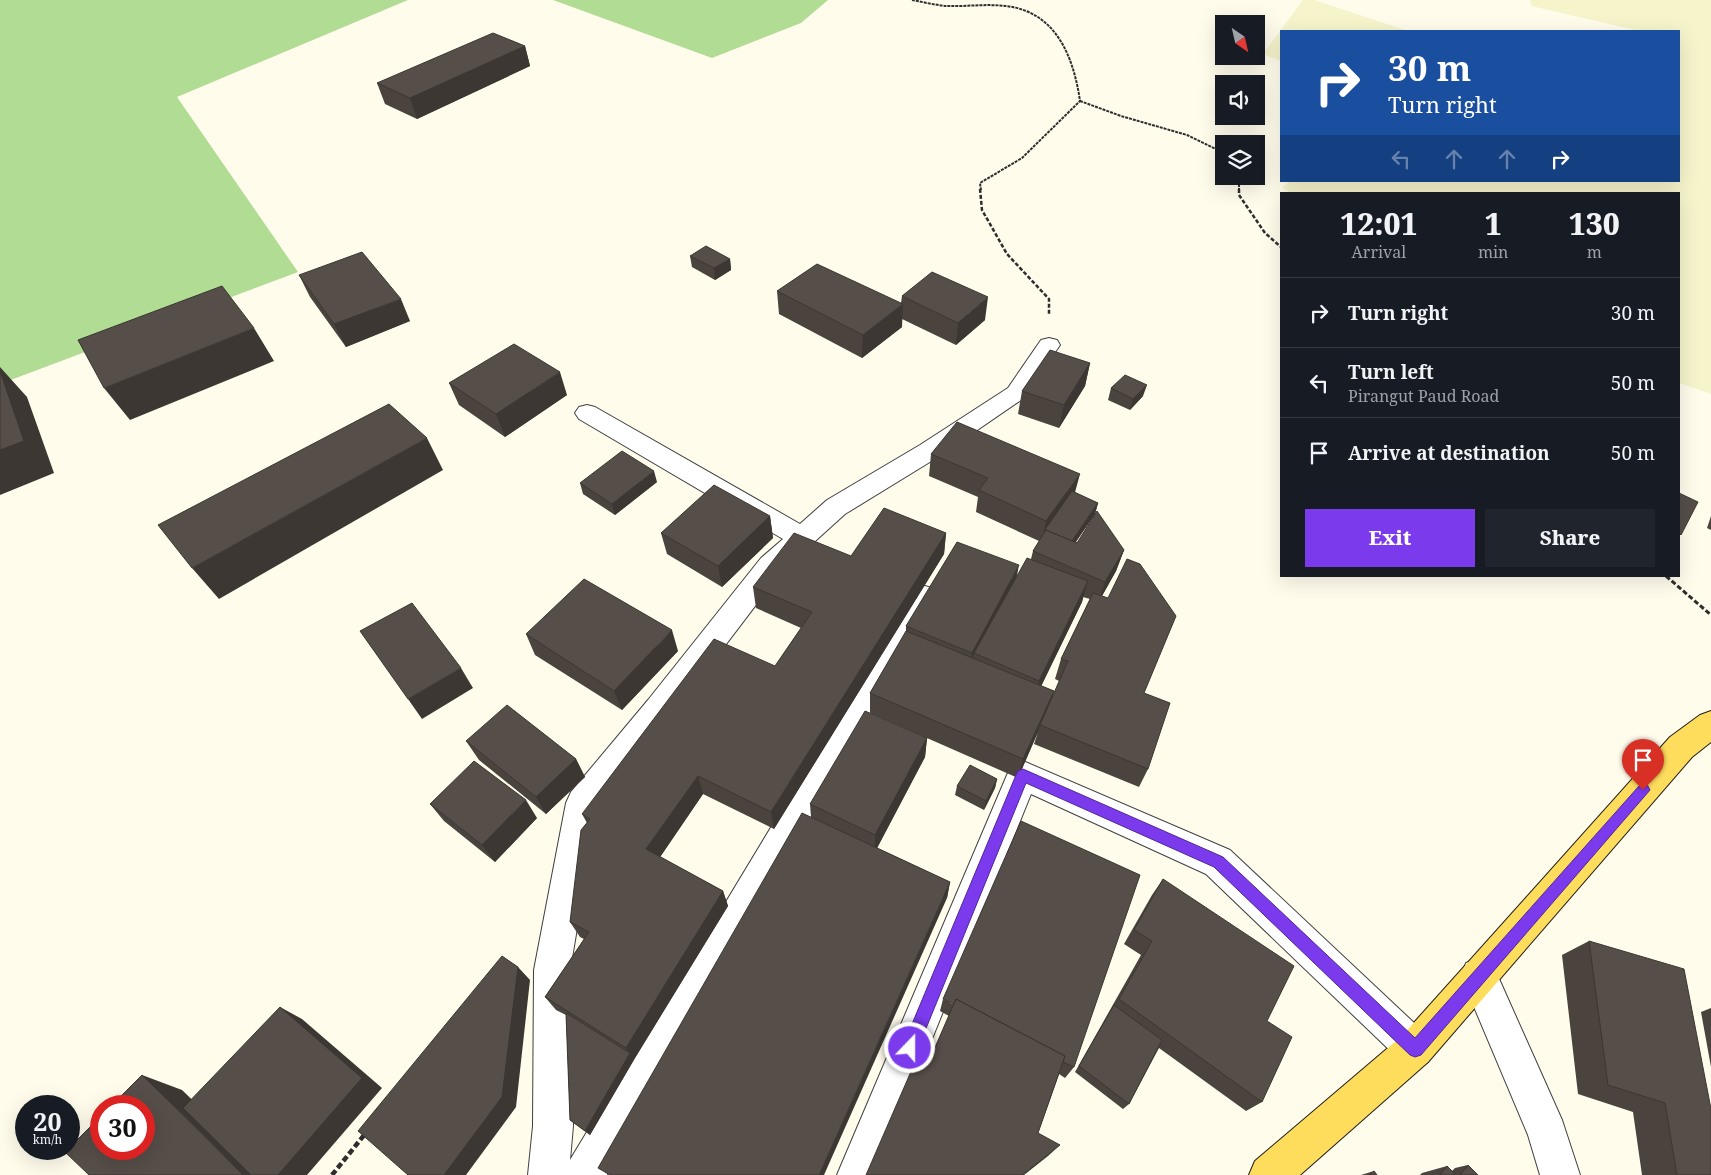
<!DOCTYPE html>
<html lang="en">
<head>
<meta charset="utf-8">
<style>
	:root { --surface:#171b24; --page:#20242c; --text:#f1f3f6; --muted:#9ea1a6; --line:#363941; --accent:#7c3aed }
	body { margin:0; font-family:"Noto Serif",serif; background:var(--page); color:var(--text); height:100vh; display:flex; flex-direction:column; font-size:19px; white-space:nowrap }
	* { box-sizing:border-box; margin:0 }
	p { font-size:16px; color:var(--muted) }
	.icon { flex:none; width:28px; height:28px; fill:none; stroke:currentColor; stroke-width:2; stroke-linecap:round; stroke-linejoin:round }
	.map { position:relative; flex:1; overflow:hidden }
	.sheet { position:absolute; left:1280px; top:192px; width:400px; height:385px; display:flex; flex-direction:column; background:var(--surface); border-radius:0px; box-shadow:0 5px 20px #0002 }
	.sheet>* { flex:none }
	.top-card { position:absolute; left:1280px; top:30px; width:400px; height:152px; border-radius:0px; box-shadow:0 5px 20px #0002; background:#1a4fa0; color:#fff; overflow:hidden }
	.needle { width:32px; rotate:146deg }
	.buttons { position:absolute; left:1215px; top:15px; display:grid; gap:10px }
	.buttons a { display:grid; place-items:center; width:50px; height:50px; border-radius:0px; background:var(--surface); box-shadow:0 5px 20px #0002; font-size:25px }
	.speed { position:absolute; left:15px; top:1095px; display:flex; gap:10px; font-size:25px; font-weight:700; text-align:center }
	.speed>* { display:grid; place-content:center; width:65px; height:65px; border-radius:50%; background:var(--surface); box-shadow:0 5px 20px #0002; line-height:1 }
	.speed small { font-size:12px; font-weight:400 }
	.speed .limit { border:8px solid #d22; background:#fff; color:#111 }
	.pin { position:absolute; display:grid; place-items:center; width:42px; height:42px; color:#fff; margin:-51px -21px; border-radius:50% 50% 50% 0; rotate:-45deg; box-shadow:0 0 5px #0007 }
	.pin .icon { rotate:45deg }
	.me { position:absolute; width:55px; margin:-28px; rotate:22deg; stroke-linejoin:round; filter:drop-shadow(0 0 4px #0008) }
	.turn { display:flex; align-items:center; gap:18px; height:105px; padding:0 25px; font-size:22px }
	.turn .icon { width:65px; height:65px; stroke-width:2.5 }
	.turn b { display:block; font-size:35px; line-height:42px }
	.lanes { display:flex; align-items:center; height:48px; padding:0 25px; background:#0003; justify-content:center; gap:25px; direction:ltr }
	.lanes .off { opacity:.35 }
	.eta { display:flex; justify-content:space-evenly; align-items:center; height:85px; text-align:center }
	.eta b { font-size:30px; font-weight:800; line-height:35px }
	.primary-button { display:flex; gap:10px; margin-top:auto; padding:10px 25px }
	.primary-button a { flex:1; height:58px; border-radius:0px; background:var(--accent); color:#fff; font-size:20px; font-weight:800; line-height:58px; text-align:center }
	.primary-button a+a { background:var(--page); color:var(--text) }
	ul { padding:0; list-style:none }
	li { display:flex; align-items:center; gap:15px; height:70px; padding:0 25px; border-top:1px solid var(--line) }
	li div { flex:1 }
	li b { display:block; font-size:19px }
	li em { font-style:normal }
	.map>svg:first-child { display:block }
	.farmland { fill:#f6f4cb }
	.forest { fill:#b1dc93 }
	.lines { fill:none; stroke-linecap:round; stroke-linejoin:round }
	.minor-casing { stroke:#3f3f3f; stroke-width:2 }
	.primary-casing { stroke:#1d1d1d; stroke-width:2 }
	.path-far3 { stroke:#2e2e2e; stroke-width:2; stroke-dasharray:3 1; stroke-linecap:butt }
	.path-far2 { stroke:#2e2e2e; stroke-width:2.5; stroke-dasharray:4 2; stroke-linecap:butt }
	.path-far1 { stroke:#2e2e2e; stroke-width:3; stroke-dasharray:5 2.5; stroke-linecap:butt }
	.path { stroke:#2e2e2e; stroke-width:4.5; stroke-dasharray:6 3; stroke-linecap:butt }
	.minor { fill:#fff; fill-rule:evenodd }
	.primary { fill:#fedc5c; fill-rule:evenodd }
	.wall { fill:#4a433e; fill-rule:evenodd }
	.shaded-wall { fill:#3c3732 }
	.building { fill:#564e48; stroke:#3c3732 }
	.route { fill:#7c3aed; stroke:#51269a }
</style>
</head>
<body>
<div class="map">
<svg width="1711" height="1175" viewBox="0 0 1711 1175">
	<rect width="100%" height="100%" fill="#fffcec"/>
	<path class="farmland" d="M1303,0h11l94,31h-127v30l-18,-7z
		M1530,0h181v394l-32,-11v-189h-386l-11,-6 7,-7h390v-150h-39l-109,-25z"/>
	<path class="forest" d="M0,0h408l-231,97 121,175 -298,112z
		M553,0h275l-27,23 -89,35z"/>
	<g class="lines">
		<g class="minor-casing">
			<path id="minor" d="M1049,338l8,2 3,5 -36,53 -86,59 -93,57 -64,58 -111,146 -73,91 -27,161 3,156 -3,34 345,-571 10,-3 10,3 4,8 -4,8 -328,570h-79l5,-49 1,-156 32,-167 5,-11 77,-92 113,-142 22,-19 -204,-120 -4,-6 4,-6 8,-2 8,2 205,117 27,-24 93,-55 88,-57 33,-48z
				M1023,761l207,89 198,186 6,13 -6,13 -13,6 -13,-6 -196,-188 -175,-80 -154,381h-40l170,-400 5,-10z
				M1479,958l13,5 70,157 18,55h-40l-12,-40 -67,-159 5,-13z"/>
		</g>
		<g class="primary-casing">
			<path id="primary" d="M1711,711v31l-19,15 -264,305 -128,113h-51l6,-14 147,-125 268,-299 30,-22z"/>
		</g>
		<path class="path-far3" d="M912,0c11,2 23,5 34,6 25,1 56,-5 80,5 36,14 49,55 54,90l-58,57 -42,25 1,7
			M1080,101l41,15 66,19 37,18
			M1239,176v14"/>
		<path class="path-far2" d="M980,189l2,21 25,44 42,45v15
			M1239,189v6l26,38 16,14"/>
		<path class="path-far1" d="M1666,576l45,39"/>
		<path class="path" d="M332,1175l33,-41"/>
		<use href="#minor" class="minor"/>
		<use href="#primary" class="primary"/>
	</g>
	<path class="wall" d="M525,46l5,20 -113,53 -32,-15 -8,-21z
		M690,256l40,3 1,11 -16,10 -23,-13z
		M299,275l111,46 -64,26 -36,-50z
		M777,291l124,12 1,-7 83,24 -29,25 -54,-26v8l-40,31 -83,-44z
		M1090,363l-5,23 -26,42 -41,-14 4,-23z
		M449,383l118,12 -62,42 -46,-32z
		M1111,388l32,8 -13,14 -22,-10z
		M931,454l144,39 23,10 -3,11 -19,28 48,8 -8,21 -14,25 42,97 4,76 -9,18 -105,-43 4,-12 -20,46 -148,-65v-20l36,-61v-6l111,-49 14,-18 2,-8 6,-10 -63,-29 2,-15 -49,-21zM1083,597l7,2 -29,60 -6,20 4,2 -8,19 3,-9 -13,-5 41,-84z
		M657,482l-42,33 -32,-21 -3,-11z
		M770,516l3,22 -51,49 -55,-33 -6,-21z
		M1711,516v14l-4,-2z
		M946,533l-2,21 -170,275 -71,-35 -43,63 63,34 5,15 -93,152 -45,77 -20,-15 -4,-105 -10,-5 -11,-13 39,-58 -4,-2 -10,-15 17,-99 -5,-9 193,-148 26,-38 -45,-20 -3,-21 98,-31z
		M526,634l152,17 -56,59 -87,-55z
		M927,738l-2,19 -48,91 73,34 -3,16 -136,-81 -1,-13z
		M466,741l110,18 9,18 -39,37 -67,-54z
		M997,779l-2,9 -11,22 -29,-15 2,-9z
		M430,804l107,14 -42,44 -51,-41z
		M1163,879l104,142 -5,81 -16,9 -87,-63 -30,56 -6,5 -48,-37 66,-117 -17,-11 28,-49z
		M1589,941l122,234h-69l-9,-63 -55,-18 -16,-139z
		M943,999l131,68 -9,11 -6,-4 -21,59 10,23 -121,-90 22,-50 -9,-5z
		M1711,1008v59l-10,-55z
		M1468,1165l10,10h-58l2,-2 25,-7 5,5 3,-3z
		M1374,1171l3,4h-16z"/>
	<path class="shaded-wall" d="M525,46l5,20 -113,53 -7,-21z
		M730,259l1,11 -16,10 -1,-12z
		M988,297l-3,23 -29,25 2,-22z
		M401,299l9,22 -64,26 -12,-23z
		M903,304l-1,23 -40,31 1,-23z
		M254,328l20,33 -144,59 -26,-32z
		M1090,363l-5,23 -26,42 5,-23z
		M0,367l27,30 27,76 -54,22z
		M560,372l7,23 -62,42 -9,-23z
		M1147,385l-4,11 -13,14 3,-11z
		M427,438l16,32 -224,129 -27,-31z
		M654,471l3,11 -42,33 -3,-11z
		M1080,474l-6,22 -30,35 2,-10z
		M1098,503l-3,11 -28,40 3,-11z
		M770,516l3,22 -51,49 -4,-21z
		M946,533l-2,21 -170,275 -3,-17z
		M1124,550l-8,21 -18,32 7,-21z
		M1019,565l-4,21 -41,67 -3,15 -2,5 3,-20z
		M1088,581l-6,21 -48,99 5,-20z
		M672,630l6,21 -56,59 -8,-19z
		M461,668l12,20 -51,31 -14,-20z
		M1054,691l-6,20 -8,14 -2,7 -20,46 5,-19z
		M927,738l-2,19 -50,95v-17z
		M576,759l9,18 -39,37 -10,-17z
		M698,776l5,18 -49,72 -8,-17z
		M997,779l-2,9 -11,22 2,-9z
		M526,800l11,18 -42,44 -13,-17z
		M950,882l-3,16 -123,277h-5z
		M723,891l5,15 -93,152 -45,77 -5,-4 45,-78 -4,-5z
		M518,967l12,13 -14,127 -50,68h-22z
		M280,1007l22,12 80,69 -75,87h-29z
		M142,1075l40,15 88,85h-27z
		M1060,1145l-12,11 -24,19h-2z"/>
	<path class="building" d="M493,33l32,13 -115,52 -33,-15z
		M706,246l24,13 -16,9 -24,-12z
		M362,252l39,47 -67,25 -35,-49z
		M817,264l86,40 -40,31 -86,-44z
		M932,272l56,25 -30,26 -56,-27z
		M222,286l32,42 -150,60 -26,-48z
		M514,344l46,28 -64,42 -47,-31z
		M1050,350l40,13 -26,42 -42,-14z
		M0,371l24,70 -24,9z
		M1125,375l22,10 -14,14 -22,-11z
		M389,404l38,34 -235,130 -34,-43z
		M957,422l123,52 -34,47 -67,-31 9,-12 -57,-24z
		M622,451l32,20 -42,33 -32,-21z
		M714,485l56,31 -52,50 -57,-33z
		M1072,491l26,12 -26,38 -26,-11 -1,2 -1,-1z
		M1679,493l19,9 -17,33 -2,-2z
		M884,508l62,25 -175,279 -73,-36 -52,73 77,42 -97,157 -81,-51 44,-65 -19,-10 11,-92 9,-11 -8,-5 132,-175 61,27 37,-54 -59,-25 41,-54 57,23z
		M1097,511l27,39 -19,32 -72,-31 13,-21 31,13z
		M957,542l62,23 -47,88 -66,-27z
		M1027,558l61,23 -49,100 -65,-28z
		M1127,559l13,5 36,52 -32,77 26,10 -22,66 -108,-44 28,-64 -7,-2 32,-66 15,5z
		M584,579l88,51 -58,61 -88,-57z
		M412,603l49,65 -53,31 -48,-68z
		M906,631l148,60 -31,68 -153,-66z
		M507,705l69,54 -40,38 -70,-56z
		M865,711l62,27 -52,97 -65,-31z
		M474,761l52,39 -44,45 -52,-41z
		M970,765l27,14 -11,22 -29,-15z
		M802,813l148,69 -131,293h-209l-12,-7z
		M1021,821l119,54 -66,192 -11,-5 2,-6 -109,-57 -2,5 -11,-5z
		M1163,879l131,87 -27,55 25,16 -30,65 -143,-103 33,-58 -18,-11z
		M1589,941l95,28 27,140v66h-34l-12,-72 -57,-18z
		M502,956l16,11 -16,130 -58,78h-36l-50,-44z
		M956,999l109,57 -27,77 22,12 -38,30h-156l50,-115 11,6z
		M1114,1005l48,35 -33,64 -50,-38z
		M280,1007l82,71 -84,97h-27l-68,-67z
		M566,1013l64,40 -45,78 -15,-11z
		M142,1075l101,100h-154l-24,-23 36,-36v33h43v-43h-33z
		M1468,1165l10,10h-18z
		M1447,1166l9,9h-16z
		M1374,1171l3,4h-8z"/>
	<path class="route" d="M1023,769l200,88 192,181 224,-252 4,-2 5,2 2,4 -229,265 -6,2 -5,-2 -196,-188 -188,-84 -110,270 -6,3 -6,-3 -2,-5 114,-273 2,-4z"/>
</svg>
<div class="buttons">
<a><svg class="needle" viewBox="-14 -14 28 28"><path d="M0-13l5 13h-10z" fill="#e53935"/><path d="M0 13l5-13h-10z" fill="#9ea1a6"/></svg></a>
<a><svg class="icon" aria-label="sound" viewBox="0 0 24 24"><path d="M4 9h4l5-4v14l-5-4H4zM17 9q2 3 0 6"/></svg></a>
<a><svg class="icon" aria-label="layers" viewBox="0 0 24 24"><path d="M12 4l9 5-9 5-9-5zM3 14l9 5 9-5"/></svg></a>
</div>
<div class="speed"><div>20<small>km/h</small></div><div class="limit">30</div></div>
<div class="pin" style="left:1643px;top:790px;background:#d93025"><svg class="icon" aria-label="arrive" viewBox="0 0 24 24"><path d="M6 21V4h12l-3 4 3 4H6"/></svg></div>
<svg class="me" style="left:910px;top:1048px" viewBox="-20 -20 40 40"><circle r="17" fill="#7c3aed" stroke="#fff" stroke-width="3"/><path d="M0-11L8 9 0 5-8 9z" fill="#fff"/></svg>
<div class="top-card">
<div class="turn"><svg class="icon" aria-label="right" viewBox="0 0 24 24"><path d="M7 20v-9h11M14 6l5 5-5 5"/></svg><div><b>30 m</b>Turn right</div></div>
<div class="lanes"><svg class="icon off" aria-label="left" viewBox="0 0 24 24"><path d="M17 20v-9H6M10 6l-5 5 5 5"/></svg><svg class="icon off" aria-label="ahead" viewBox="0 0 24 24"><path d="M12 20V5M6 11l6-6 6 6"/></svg><svg class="icon off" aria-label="ahead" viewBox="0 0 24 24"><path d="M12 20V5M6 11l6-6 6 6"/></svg><svg class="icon" aria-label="right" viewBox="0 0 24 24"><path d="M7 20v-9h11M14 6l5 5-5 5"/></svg></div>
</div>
<section class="sheet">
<div class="eta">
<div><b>12:01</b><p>Arrival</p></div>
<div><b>1</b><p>min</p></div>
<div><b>130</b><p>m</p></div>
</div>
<ul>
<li><svg class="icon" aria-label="right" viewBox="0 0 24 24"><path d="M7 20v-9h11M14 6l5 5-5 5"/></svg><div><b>Turn right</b></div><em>30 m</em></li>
<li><svg class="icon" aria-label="left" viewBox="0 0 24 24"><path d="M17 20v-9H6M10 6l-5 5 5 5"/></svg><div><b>Turn left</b><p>Pirangut Paud Road</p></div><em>50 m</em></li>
<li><svg class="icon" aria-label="arrive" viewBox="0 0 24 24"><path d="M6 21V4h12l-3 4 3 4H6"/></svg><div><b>Arrive at destination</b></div><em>50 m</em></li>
</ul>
<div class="primary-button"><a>Exit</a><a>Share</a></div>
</section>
</div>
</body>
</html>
